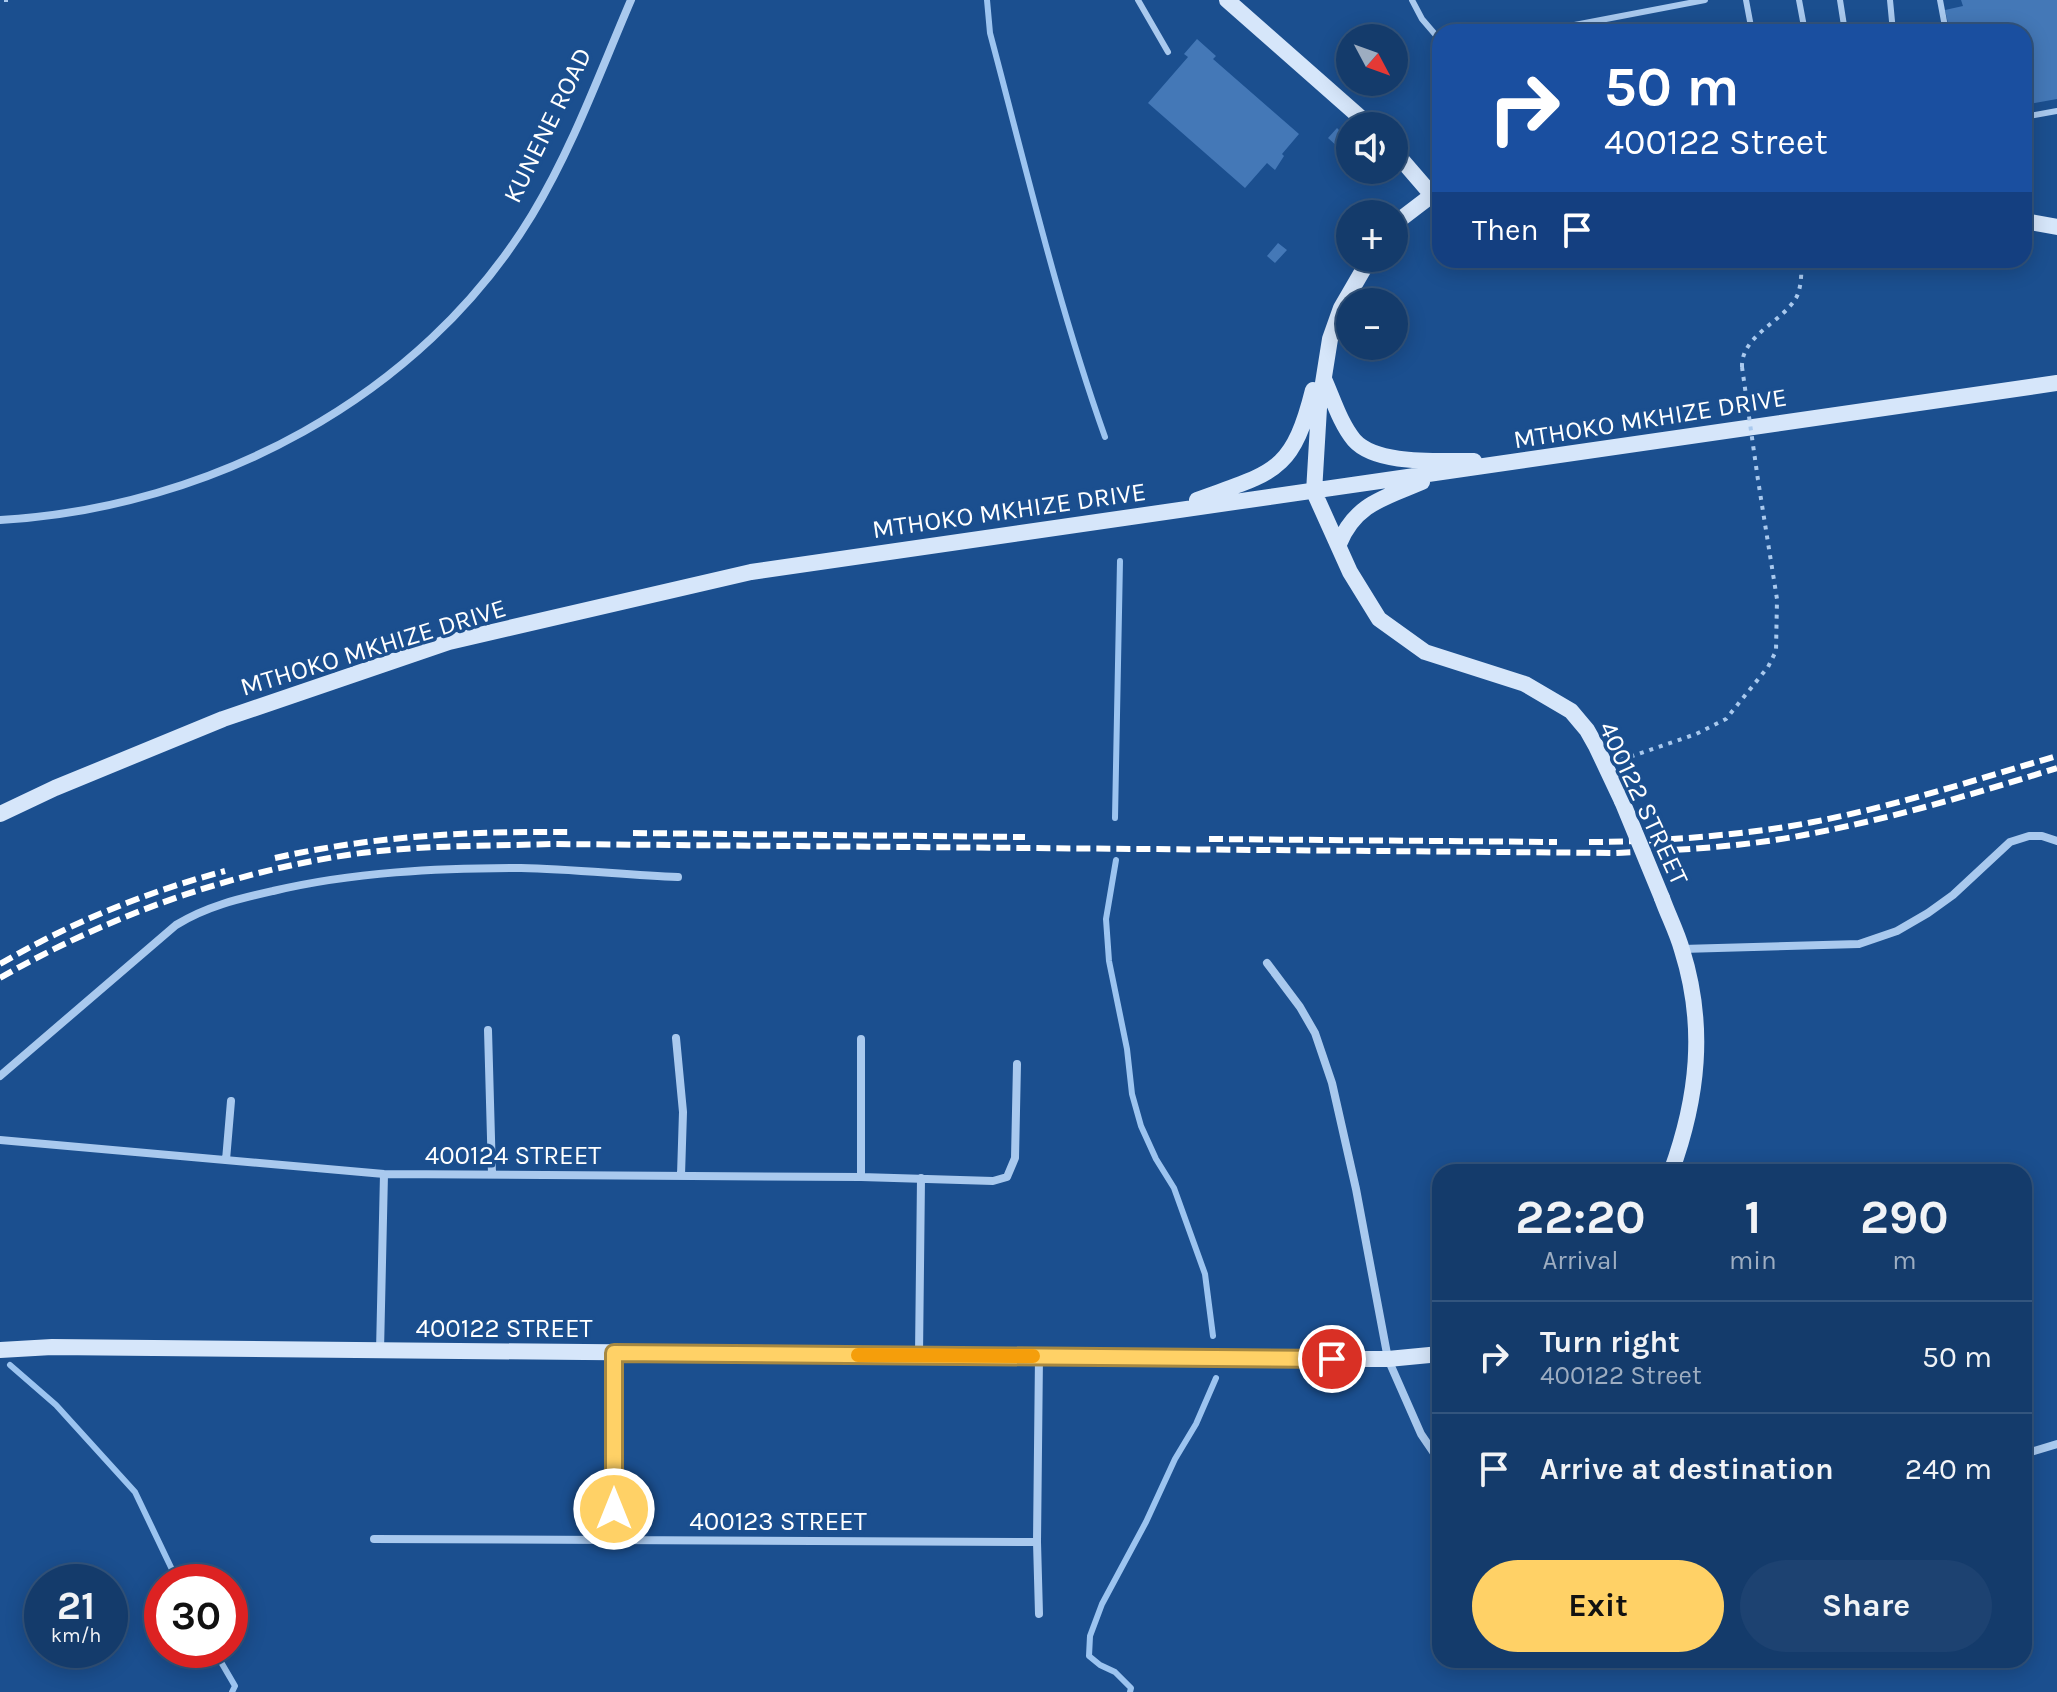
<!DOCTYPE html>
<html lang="en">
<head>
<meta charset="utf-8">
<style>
	:root { --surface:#143b6b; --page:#1d4271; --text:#f1f3f6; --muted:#9dadc1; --line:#33557e; --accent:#ffd166 }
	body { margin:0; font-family:Karla,sans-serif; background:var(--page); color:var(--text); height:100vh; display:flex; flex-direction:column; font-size:30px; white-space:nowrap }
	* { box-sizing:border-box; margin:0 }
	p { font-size:26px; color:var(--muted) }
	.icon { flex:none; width:44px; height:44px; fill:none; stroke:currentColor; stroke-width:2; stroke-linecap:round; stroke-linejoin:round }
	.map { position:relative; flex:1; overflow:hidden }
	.sheet { position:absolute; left:1432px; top:1164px; width:600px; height:504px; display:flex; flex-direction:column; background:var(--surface); border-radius:24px; box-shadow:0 4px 20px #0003,0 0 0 2px var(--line) }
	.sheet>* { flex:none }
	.banner { position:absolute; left:1432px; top:24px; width:600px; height:244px; border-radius:24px; box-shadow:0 4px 20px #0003,0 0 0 2px var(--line); background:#1a4fa0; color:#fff; overflow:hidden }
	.needle { width:52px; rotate:131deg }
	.fabs { position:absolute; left:1336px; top:24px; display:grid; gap:16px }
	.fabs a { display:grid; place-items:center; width:72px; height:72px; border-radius:50%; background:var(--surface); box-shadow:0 4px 20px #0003,0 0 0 2px var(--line); font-size:40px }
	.speed { position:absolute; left:24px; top:1564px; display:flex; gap:16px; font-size:40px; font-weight:700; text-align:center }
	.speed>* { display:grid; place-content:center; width:104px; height:104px; border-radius:50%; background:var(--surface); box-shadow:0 4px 20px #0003,0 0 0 2px var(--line); line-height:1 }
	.speed small { font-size:20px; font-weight:400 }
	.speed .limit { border:12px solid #d22; background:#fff; color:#111 }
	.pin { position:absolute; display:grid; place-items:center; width:68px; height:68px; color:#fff; margin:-34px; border:4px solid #fff; border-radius:50%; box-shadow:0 2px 8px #0007 }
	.me { position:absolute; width:88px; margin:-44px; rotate:0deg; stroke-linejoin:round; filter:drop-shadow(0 0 6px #0008) }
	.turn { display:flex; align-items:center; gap:28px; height:168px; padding:0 40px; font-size:36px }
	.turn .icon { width:104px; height:104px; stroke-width:2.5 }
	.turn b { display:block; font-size:56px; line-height:68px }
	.then { display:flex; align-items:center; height:76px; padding:0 40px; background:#0003; gap:16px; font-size:30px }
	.eta { display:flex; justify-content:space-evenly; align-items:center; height:136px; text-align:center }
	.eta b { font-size:48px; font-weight:700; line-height:56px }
	.action { display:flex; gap:16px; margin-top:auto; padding:16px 40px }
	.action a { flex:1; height:92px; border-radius:48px; background:var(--accent); color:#111; font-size:32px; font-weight:700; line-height:92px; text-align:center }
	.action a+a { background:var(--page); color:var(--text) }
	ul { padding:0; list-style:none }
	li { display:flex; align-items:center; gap:24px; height:112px; padding:0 40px; border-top:2px solid var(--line) }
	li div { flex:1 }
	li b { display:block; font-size:30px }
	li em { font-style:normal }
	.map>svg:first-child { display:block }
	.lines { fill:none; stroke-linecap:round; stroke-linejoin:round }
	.stream { stroke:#9cc4f0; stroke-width:6 }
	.building { fill:#4478b7 }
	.path { stroke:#a9c9ee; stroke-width:4; stroke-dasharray:4 6; stroke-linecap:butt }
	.lane { stroke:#a9c9ee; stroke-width:6 }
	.street { stroke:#a9c9ee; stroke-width:8 }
	.secondary { stroke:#d6e6fa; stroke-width:16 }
	.rail { stroke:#fff; stroke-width:6; stroke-dasharray:14 6; stroke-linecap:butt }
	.path-bridge { stroke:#a9c9ee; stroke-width:4; stroke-dasharray:4 6; stroke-linecap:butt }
	.secondary-bridge { stroke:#d6e6fa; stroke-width:16 }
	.route-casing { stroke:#a68842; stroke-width:20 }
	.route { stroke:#ffd166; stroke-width:14 }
	.slow { stroke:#f59e0b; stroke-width:14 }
	.labels { text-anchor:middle; stroke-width:7; stroke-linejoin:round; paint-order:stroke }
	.street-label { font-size:26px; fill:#fff; stroke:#1b4f8f }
</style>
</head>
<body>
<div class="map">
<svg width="2057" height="1692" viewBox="0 0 2057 1692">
	<rect width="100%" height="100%" fill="#1b4f8f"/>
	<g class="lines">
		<path class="stream" d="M987,0l3,33c36,135 68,272 115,404
			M1115,818l5,-257
			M1116,860l-10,59 3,42 18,88 5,45 9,32 15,33 18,29 31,86 8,62
			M10,1365l46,40 79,87 43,90
			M214,1650l21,36 -3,6
			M1130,1692l1,-4 -16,-16 -15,-7 -11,-9 1,-20 12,-32 44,-82 29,-63 21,-35 20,-46"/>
	</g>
	<path class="building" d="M1961,0h96v99l-33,6v-73h-74l-5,-22 18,-4z
		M1197,39l19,17 -3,3 86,75 -17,20 2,2 -9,14 -8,-7 -22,25 -97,-85 40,-46 -4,-3z
		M1337,128l13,13v17l-22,-20z
		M1278,243l9,7 -12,13 -8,-7z"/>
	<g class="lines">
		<path class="path" d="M6,0v2
			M1742,367c-1,-31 40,-45 54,-69 6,-11 5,-26 6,-38
			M1621,760l75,-26 30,-15 42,-52 8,-16 1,-52 -19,-119"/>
		<path class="lane" d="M1138,0l30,52
			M1412,0l10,19 18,21
			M1746,0l6,32
			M1799,0l6,32
			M1840,0l5,32
			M1890,0l3,32
			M1940,0l6,32
			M1538,32l167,-32
			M2024,117l33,-6"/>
		<path class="street" d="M0,520c211,-12 421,-122 532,-305 41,-68 68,-143 99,-215
			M1682,949l177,-5 38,-13 31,-18 25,-18 57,-53 19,-6h13l15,5
			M1267,963l33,44 15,26 17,50 24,106 32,170 33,75 19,28
			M488,1030l4,144
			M676,1038l7,74 -2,63
			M0,1076l176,-151c31,-19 62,-26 97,-34 80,-19 165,-23 248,-23 52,1 105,7 157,9
			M0,1140l384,34 477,3 132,4 14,-4 8,-19 2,-94
			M226,1160l5,-59
			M861,1177v-138
			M380,1351l4,-177
			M919,1355l2,-177
			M1039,1356l-2,186 2,72
			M2024,1454l33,-10
			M374,1539l663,3
			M614,1540v-187"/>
		<path class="secondary" d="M1227,0l143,126
			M1394,151l38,44
			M2024,221l33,6
			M1394,228l8,-10 38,-29
			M1370,258l-29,50 -11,31 -11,69 -5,84 36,80 29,47 46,33 100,32 46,27 16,19 9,16 26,55
			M1324,379c9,20 16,44 30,61 23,26 87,20 120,21
			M1197,500c76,-28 95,-26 116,-110
			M1339,544c16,-40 45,-46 83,-62
			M0,814l55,-26 168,-69 226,-77 302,-70 1306,-189
			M1662,898c6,17 15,34 20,52 24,76 16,148 -11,222
			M0,1350l52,-3 1252,12h84l52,-5"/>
		<path class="rail" d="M633,833l392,4
			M1209,839l348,3
			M1589,842c61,0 123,-5 183,-13 97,-14 192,-46 285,-73
			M275,858c97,-22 195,-27 294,-26
			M0,964c70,-41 146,-72 225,-93
			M0,978c108,-62 230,-106 354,-124 66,-9 134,-8 200,-10l1062,9c63,-3 126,-6 188,-18 86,-16 170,-41 253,-67"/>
		<path class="path-bridge" d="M1742,367l16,113"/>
		<path class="secondary-bridge" d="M1622,801l40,97"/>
	</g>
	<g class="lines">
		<g class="route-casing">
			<path id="route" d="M614,1509v-156l718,6"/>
		</g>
		<use href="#route" class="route"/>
		<path class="slow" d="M858,1355l175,1"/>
	</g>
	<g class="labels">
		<g class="street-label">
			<text transform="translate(547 125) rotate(-64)" y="9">KUNENE ROAD</text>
			<text transform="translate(1650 418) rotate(-9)" y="9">MTHOKO MKHIZE DRIVE</text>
			<text transform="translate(1009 510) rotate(-8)" y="9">MTHOKO MKHIZE DRIVE</text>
			<text transform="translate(373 647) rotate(-17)" y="9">MTHOKO MKHIZE DRIVE</text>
			<text transform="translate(1644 803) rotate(65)" y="9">400122 STREET</text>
			<text x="513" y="1164">400124 STREET</text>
			<text x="504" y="1337">400122 STREET</text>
			<text x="778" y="1530">400123 STREET</text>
		</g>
	</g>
</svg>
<div class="fabs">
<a><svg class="needle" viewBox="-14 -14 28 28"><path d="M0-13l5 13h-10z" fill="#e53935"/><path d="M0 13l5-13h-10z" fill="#9dadc1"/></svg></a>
<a><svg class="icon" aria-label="sound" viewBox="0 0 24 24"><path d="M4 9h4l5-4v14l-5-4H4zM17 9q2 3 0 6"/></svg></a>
<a>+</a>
<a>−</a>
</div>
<div class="speed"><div>21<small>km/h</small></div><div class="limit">30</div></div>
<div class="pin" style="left:1332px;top:1359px;background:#d93025"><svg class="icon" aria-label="arrive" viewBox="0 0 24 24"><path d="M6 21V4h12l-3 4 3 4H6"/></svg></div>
<svg class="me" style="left:614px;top:1509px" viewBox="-20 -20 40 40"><circle r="17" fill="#ffd166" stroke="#fff" stroke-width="3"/><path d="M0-11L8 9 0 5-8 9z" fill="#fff"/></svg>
<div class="banner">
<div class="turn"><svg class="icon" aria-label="right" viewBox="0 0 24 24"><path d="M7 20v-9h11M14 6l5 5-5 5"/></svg><div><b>50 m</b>400122 Street</div></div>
<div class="then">Then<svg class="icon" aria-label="arrive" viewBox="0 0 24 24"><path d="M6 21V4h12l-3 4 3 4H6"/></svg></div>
</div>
<section class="sheet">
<div class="eta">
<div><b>22:20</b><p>Arrival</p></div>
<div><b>1</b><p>min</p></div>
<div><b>290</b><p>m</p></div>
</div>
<ul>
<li><svg class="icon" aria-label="right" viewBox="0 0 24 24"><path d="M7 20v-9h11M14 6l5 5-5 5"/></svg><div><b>Turn right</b><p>400122 Street</p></div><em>50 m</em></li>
<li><svg class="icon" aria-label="arrive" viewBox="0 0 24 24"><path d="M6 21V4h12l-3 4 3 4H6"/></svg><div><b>Arrive at destination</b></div><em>240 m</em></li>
</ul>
<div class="action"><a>Exit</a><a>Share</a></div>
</section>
</div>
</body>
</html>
